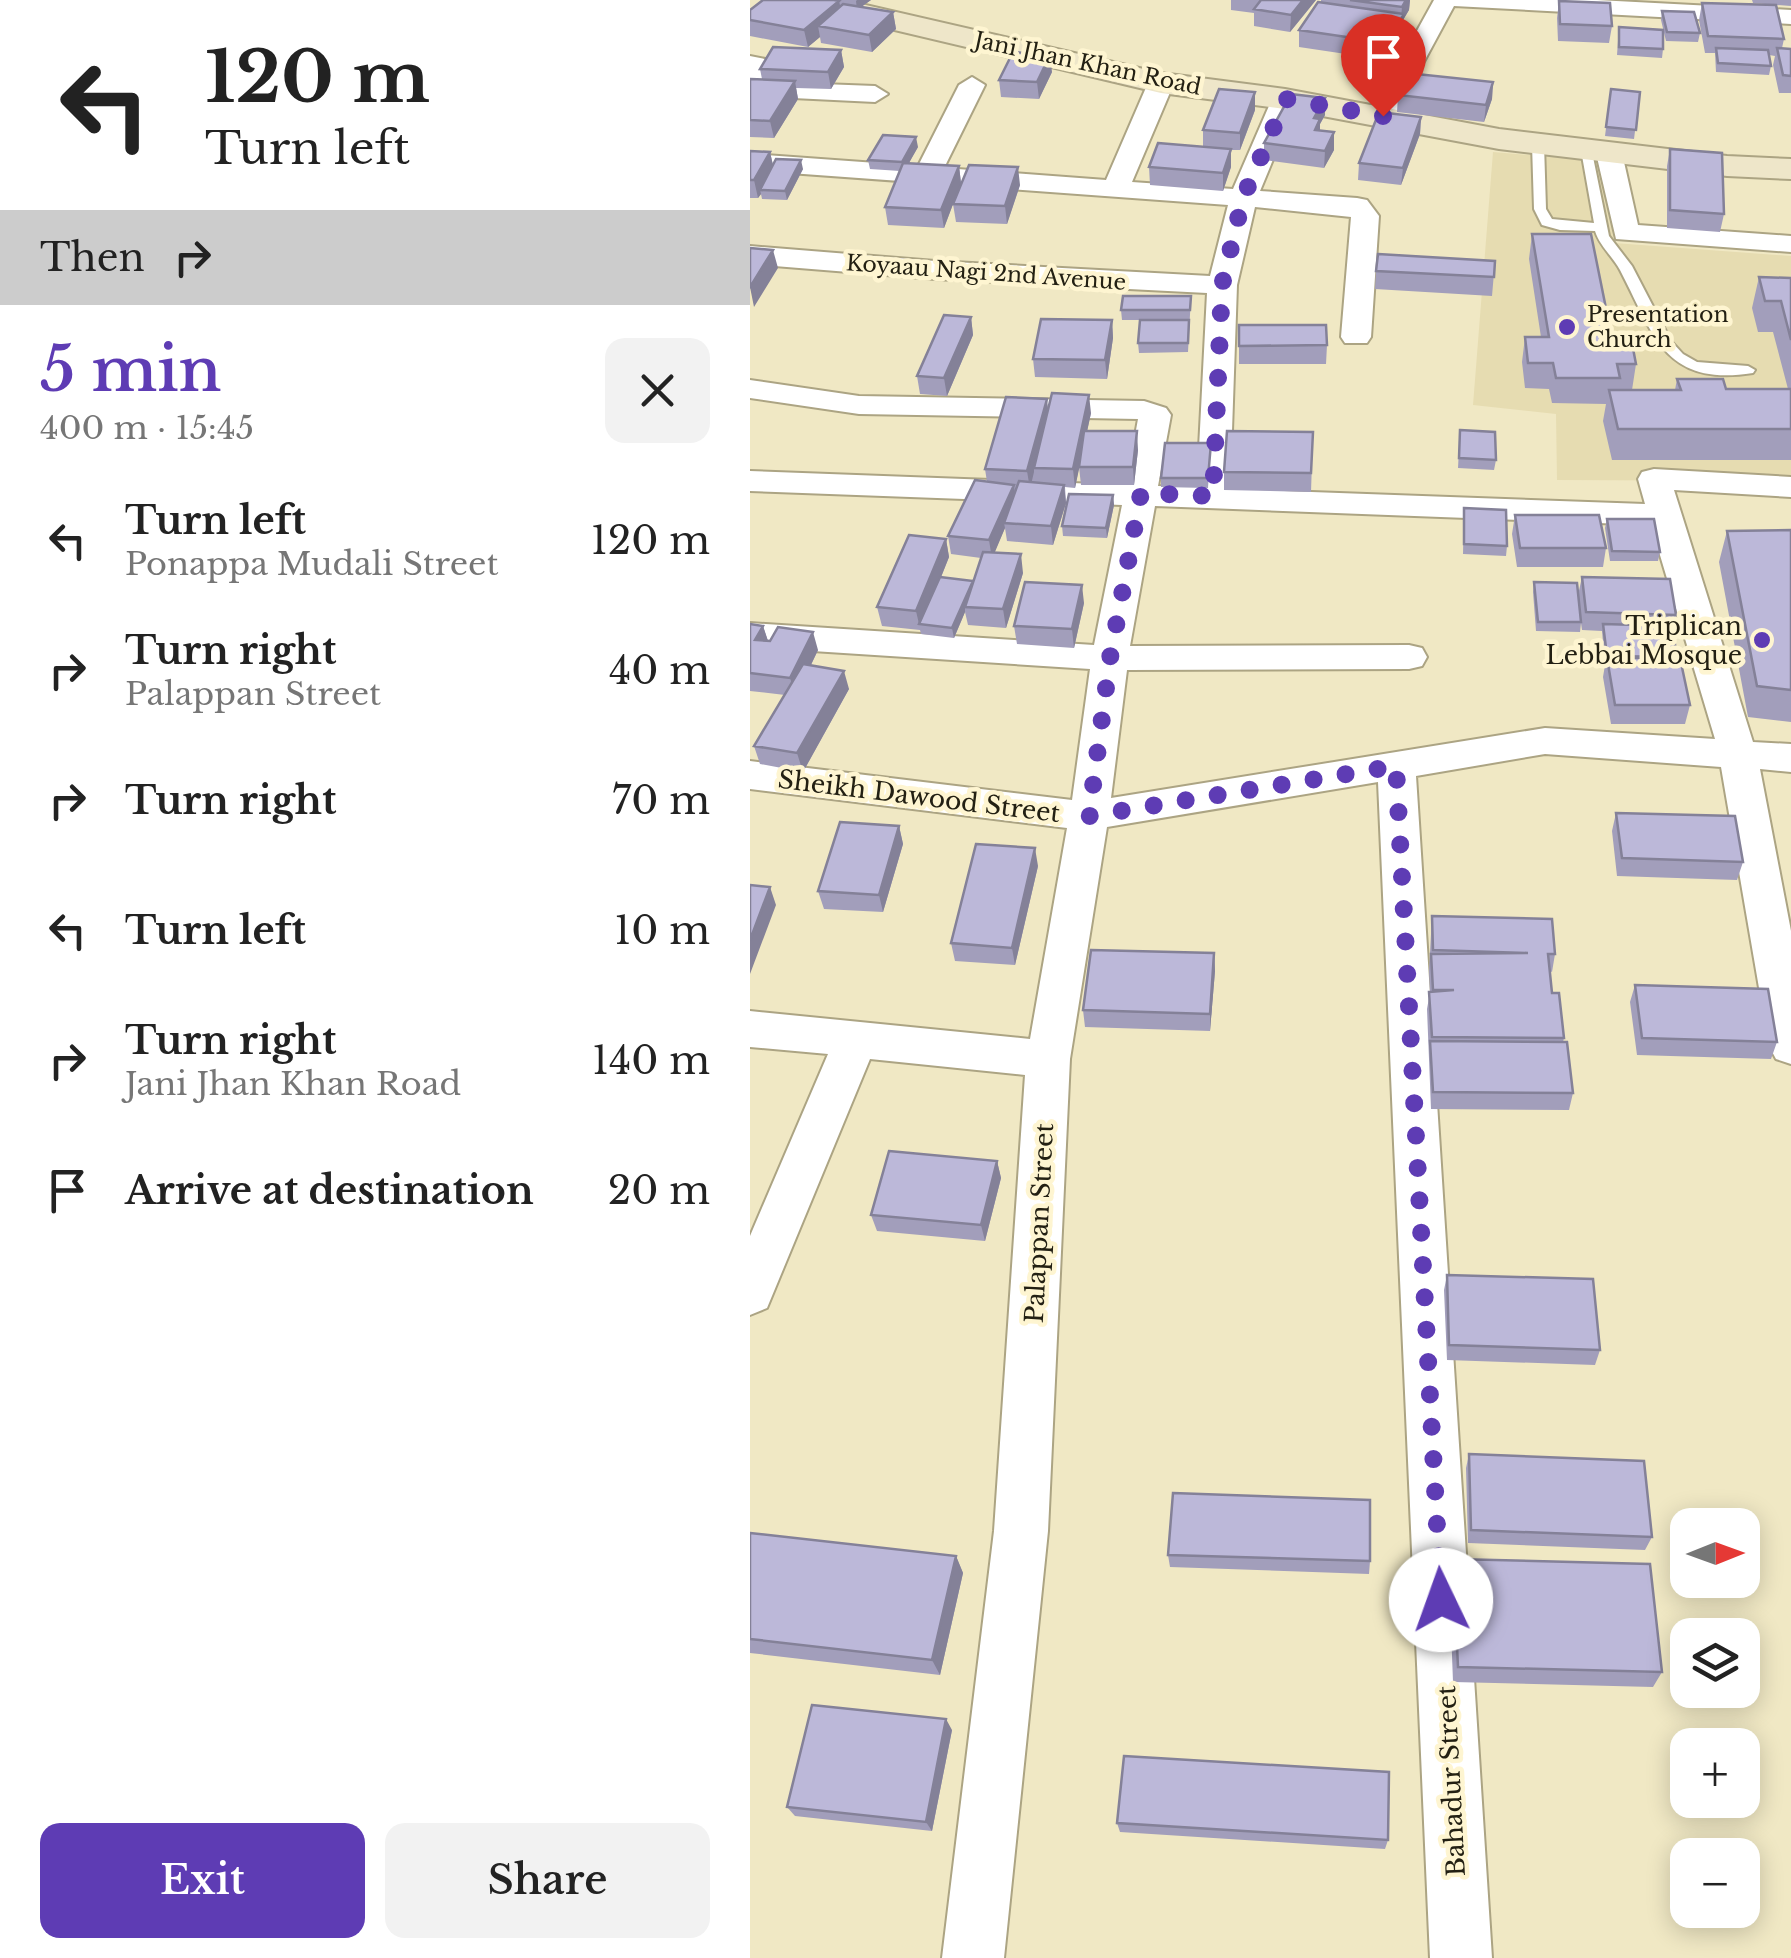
<!DOCTYPE html>
<html lang="en">
<head>
<meta charset="utf-8">
<style>
	:root { --surface:#fff; --page:#f2f2f2; --text:#222; --muted:#767676; --accent:#5e3cb4 }
	body { margin:0; font-family:"Libre Baskerville",serif; background:var(--page); color:var(--text); height:100vh; display:flex; flex-direction:column; font-size:38px; white-space:nowrap }
	* { box-sizing:border-box; margin:0 }
	p { font-size:32px; color:var(--muted) }
	.icon { flex:none; width:55px; height:55px; fill:none; stroke:currentColor; stroke-width:2; stroke-linecap:round; stroke-linejoin:round }
	.map { position:relative; flex:1; overflow:hidden }
	.sheet { display:flex; flex-direction:column; background:var(--surface); width:750px }
	.sheet>* { flex:none }
	.guide { background:#fff; color:var(--text); overflow:hidden }
	.needle { width:65px; rotate:89deg }
	.buttons { position:absolute; left:920px; top:1508px; display:grid; gap:20px }
	.buttons a { display:grid; place-items:center; width:90px; height:90px; border-radius:20px; background:var(--surface); box-shadow:0 5px 25px #0003; font-size:50px }
	.pin { position:absolute; display:grid; place-items:center; width:85px; height:85px; color:#fff; margin:-102px -42px; border-radius:50% 50% 50% 0; rotate:-45deg; box-shadow:0 0 10px #0007 }
	.pin .icon { rotate:45deg }
	.me { position:absolute; width:110px; margin:-55px; rotate:357deg; stroke-linejoin:round; filter:drop-shadow(0 0 8px #0008) }
	.turn { display:flex; align-items:center; gap:35px; height:210px; padding:0 40px; font-size:45px }
	.turn .icon { width:130px; height:130px; stroke-width:2.5 }
	.turn b { display:block; font-size:70px; line-height:85px }
	.then { display:flex; align-items:center; height:95px; padding:0 40px; background:#0003; gap:20px; font-size:38px }
	.round { display:grid; place-items:center; flex:none; width:105px; height:105px; border-radius:20px; background:var(--page) }
	.summary { display:flex; align-items:center; justify-content:space-between; height:170px; padding:0 40px }
	h1 { font-size:60px; font-weight:600; line-height:75px; color:var(--accent) }
	.action { display:flex; gap:20px; margin-top:auto; padding:20px 40px }
	.action a { flex:1; height:115px; border-radius:20px; background:var(--accent); color:#fff; font-size:40px; font-weight:600; line-height:115px; text-align:center }
	.action a+a { background:var(--page); color:var(--text) }
	ul { padding:0; list-style:none }
	li { display:flex; align-items:center; gap:30px; height:130px; padding:0 40px }
	li div { flex:1 }
	li b { display:block; font-size:38px }
	li em { font-style:normal }
	main { display:flex; flex:1; min-height:0 }
	.map>svg:first-child { display:block }
	.built { fill:#e6dcb1 }
	.lines { fill:none; stroke-linecap:round; stroke-linejoin:round }
	.lane-casing { stroke:#aca483; stroke-width:4 }
	.street-casing { stroke:#aca483; stroke-width:4 }
	.secondary-casing { stroke:#aca483; stroke-width:4 }
	.lane { fill:#fff; fill-rule:evenodd }
	.street { fill:#fff; fill-rule:evenodd }
	.secondary { fill:#eee6c9; fill-rule:evenodd }
	.wall { fill:#a29ebb }
	.shaded-wall { fill:#848198 }
	.building { fill:#bcb8d9; stroke:#848198; stroke-width:2.5 }
	.route { stroke:#5e3cb4; stroke-width:18; stroke-dasharray:0 32.4 }
	.poi-dot { fill:#5e3cb4; stroke:#fef5d1; stroke-width:4 }
	.labels { text-anchor:middle; stroke-width:9; stroke-linejoin:round; paint-order:stroke }
	.far-street-label { font-size:22px; fill:#232013; stroke:#fef5d1 }
	.far-poi-label { font-size:22px; fill:#232013; stroke:#fef5d1; text-anchor:start }
	.poi-label { font-size:25px; fill:#232013; stroke:#fef5d1; text-anchor:end }
	.street-label { font-size:25px; fill:#232013; stroke:#fef5d1 }
</style>
</head>
<body>
<main>
<section class="sheet">
<div class="guide">
<div class="turn"><svg class="icon" aria-label="left" viewBox="0 0 24 24"><path d="M17 20v-9H6M10 6l-5 5 5 5"/></svg><div><b>120 m</b>Turn left</div></div>
<div class="then">Then<svg class="icon" aria-label="right" viewBox="0 0 24 24"><path d="M7 20v-9h11M14 6l5 5-5 5"/></svg></div>
</div>
<div class="summary"><div><h1>5 min</h1><p>400 m · 15:45</p></div><a class="round"><svg class="icon" aria-label="close" viewBox="0 0 24 24"><path d="M6 6l12 12M18 6L6 18"/></svg></a></div>
<ul>
<li><svg class="icon" aria-label="left" viewBox="0 0 24 24"><path d="M17 20v-9H6M10 6l-5 5 5 5"/></svg><div><b>Turn left</b><p>Ponappa Mudali Street</p></div><em>120 m</em></li>
<li><svg class="icon" aria-label="right" viewBox="0 0 24 24"><path d="M7 20v-9h11M14 6l5 5-5 5"/></svg><div><b>Turn right</b><p>Palappan Street</p></div><em>40 m</em></li>
<li><svg class="icon" aria-label="right" viewBox="0 0 24 24"><path d="M7 20v-9h11M14 6l5 5-5 5"/></svg><div><b>Turn right</b></div><em>70 m</em></li>
<li><svg class="icon" aria-label="left" viewBox="0 0 24 24"><path d="M17 20v-9H6M10 6l-5 5 5 5"/></svg><div><b>Turn left</b></div><em>10 m</em></li>
<li><svg class="icon" aria-label="right" viewBox="0 0 24 24"><path d="M7 20v-9h11M14 6l5 5-5 5"/></svg><div><b>Turn right</b><p>Jani Jhan Khan Road</p></div><em>140 m</em></li>
<li><svg class="icon" aria-label="arrive" viewBox="0 0 24 24"><path d="M6 21V4h12l-3 4 3 4H6"/></svg><div><b>Arrive at destination</b></div><em>20 m</em></li>
</ul>
<div class="action"><a>Exit</a><a>Share</a></div>
</section>
<div class="map">
<svg width="1041" height="1958" viewBox="0 0 1041 1958">
	<rect width="100%" height="100%" fill="#f0e8c4"/>
	<path class="built" d="M743,152l109,9 12,82 177,13v225l-234,-1 -1,-66 -83,-9z"/>
	<g class="lines">
		<g class="lane-casing">
			<path id="lane" d="M788,140l6,4 2,65 6,10 42,4 -13,-73 10,-3 18,89 23,30 39,75 12,13 14,8 51,4 7,4 -2,3c-89,14 -99,-38 -133,-103 -7,-13 -21,-25 -25,-39l-35,-1 -18,-5 -8,-16 -2,-65z"/>
		</g>
		<g class="street-casing">
			<path id="street" d="M684,0h163l194,10v14l-337,-18 -62,115h-18l-4,-5z
				M0,56l25,5 3,5 -9,16 106,4 13,8 -13,8 -125,-6z
				M411,75l13,8 -42,99 101,7 39,-90 13,-8 13,8 -38,92 97,7 10,2 12,16 -8,121 -4,6h-22l-4,-6 10,-120 -96,-10 -18,78 -7,204 415,15 -7,-25 4,-7 12,-3 137,8v20l-117,-7 79,252 38,2v28l-31,-3 31,162v133l-15,-5 -7,-13 -48,-279 -176,-13 -129,22 76,1182h-62l-52,-1176 -271,45 -37,232 -22,472 -44,427h-62l52,-427 31,-456 -155,-16 -103,249 -17,7v-79l78,-182 -78,-7v-36l280,28 37,-211 -317,-39v-28l322,39 18,-131 -340,-22v-24l344,22 28,-140 -372,-14v-20l376,14 12,-66 -279,-5 -109,-16v-18l109,16 285,5 22,7 5,7 -13,71 39,1 10,-194 -272,-14 -185,-15v-18l185,15 275,15 18,-71 -478,-35v-16l168,12 41,-81 13,-8 13,8 -41,83 162,12 42,-97zM405,506l496,19 64,214 -170,-11 -434,70 16,-128 282,-1 13,-3 5,-9 -5,-9 -13,-3 -279,1z
				M859,145l13,8 16,72 153,11v16l-175,-13 -20,-86z"/>
		</g>
		<g class="secondary-casing">
			<path id="secondary" d="M39,0h55l317,73 124,16 214,40 228,27 64,3v20l-64,-3 -228,-27 -214,-40 -124,-16 -368,-87z"/>
		</g>
		<use href="#lane" class="lane"/>
		<use href="#street" class="street"/>
		<use href="#secondary" class="secondary"/>
	</g>
	<path class="wall" d="M87,0h34l-10,7 32,5 3,17 -24,23 -51,-9 -1,-6 -12,10 -58,-11v-26z
		M481,0h85l-26,32 -36,-6v-13l-23,-3z
		M571,0h89l-1,10 -6,10v11l-17,29 -87,-13v-17l22,-27z
		M1002,0h39v6l-38,-3z
		M809,1l53,25 -3,17 -51,-2 -1,-23z
		M952,3l82,36 -2,9 9,1v44h-12l-6,-28 2,-9 -6,-1 2,11 -2,9 -53,-3 -1,-19h-10l-6,-33z
		M912,11l38,22 -2,9 -32,-1 -5,-21z
		M869,27l44,22 -1,9 -45,-3z
		M91,50l3,17 -13,22 -35,-1 2,11 -24,39 -24,-1v-58h12l-2,-10z
		M302,72l-13,27 -38,-2 -2,-17z
		M743,82l-1,17 -8,23 -87,-10 1,-17z
		M861,89l29,3 -6,47 -29,-3z
		M575,98v17l-5,9v6l14,20 -10,18 -60,-8v-17z
		M505,110l-15,40h-9v17l-8,24 -73,-6 -1,-18 54,-20v-17z
		M671,117l-1,17 -19,51 -43,-5 1,-17z
		M168,147l-10,17 51,2 2,17 59,2 -13,39 -51,-2 -3,-18 -9,24 -56,-3 -3,-18 15,-36 -30,-2 -2,-9z
		M920,149l54,65 -4,18 -53,-4v-62z
		M0,151l20,1 3,13 30,4 -16,31 -25,-1 -1,-5 -3,4h-8z
		M782,234l80,104 24,26 -4,26h43l2,-11 49,10h62l-15,-57h-15l-6,-24 7,-31 32,1v182h-179l-9,-39 3,-17 -54,-1 -3,-14 -24,-1 -3,-26 3,-25h16l-12,-78z
		M745,261l-3,35 -117,-7 1,-18z
		M441,296l-3,56 -49,1 -1,-10 18,-23h-34l-1,-10z
		M221,317l2,18 -26,61 -27,-2 -3,-18z
		M362,320l1,18 -6,41 -72,-2 -2,-18z
		M489,325l88,20 -1,19h-87z
		M298,410l43,3 -4,18 51,19 -4,35h-53l-2,-18 -4,21 -10,-1 1,16 -13,42 -46,-4 -2,-13 -11,25 29,20 -17,55 -38,-3 -3,-13 -11,26 -33,-4 -1,-4 -38,-4 -5,-19 69,-68 3,18 -8,20 32,4 8,-23 -30,-4 -3,-18 39,-54 -2,-13z
		M710,430l36,30 -2,10 -36,-2z
		M563,432l-2,60 -87,-2v-18z
		M461,443l-3,45 -47,-1v-9z
		M363,495l1,10 -7,33 -44,-2 -1,-10z
		M714,508l43,38 -1,10 -43,-2z
		M765,515l91,33 -3,19h-86l-5,-33z
		M857,519l53,33 -2,9h-48l-5,-33z
		M1041,530v192l-43,-5 -29,-155 8,-31z
		M832,577l94,38 -3,14 3,29 14,47 -5,19h-74l-8,-47 2,-12 -3,-34 -20,-1 -1,-7 -1,9 -44,-1 -3,-39 1,-10 44,13z
		M334,603l-10,45 -57,-4 -3,-18z
		M0,624l13,2 5,15 50,9 -7,15 38,24 -46,83 -43,-8 -6,-18 31,-51 -35,-4z
		M866,813l127,49 -6,18 -120,-4 -5,-45z
		M149,826l4,18 -20,68 -59,-3 -6,-18z
		M288,866l-23,99 -60,-4 -4,-18z
		M682,916l123,38 -3,18 -2,-1 2,22 12,45 -1,4 10,51 -4,17 -138,-1 -4,-100 3,-17 -1,-21z
		M464,953l1,18 -5,60 -125,-4 -2,-17z
		M885,985l142,57 -6,17 -134,-4 -7,-53z
		M247,1161l4,17 -16,63 -108,-10 -6,-16z
		M697,1275l153,75 -5,15 -148,-5 -3,-70z
		M719,1454l183,83 -7,13 -177,-7 -2,-75z
		M0,1533l206,23 7,17 -23,102 -190,-22z
		M418,1555l202,6 -1,13 -199,-7z
		M703,1559l209,113 -9,15 -200,-5 -4,-106z
		M202,1730l-20,101 -137,-15 -8,-9z
		M367,1823l271,17 -3,9 -265,-17z"/>
	<path class="shaded-wall" d="M107,0h14l-14,10 -1,-9z
		M553,0h13l-26,32 1,-17z
		M656,0h4l-1,10 -6,10v11l-17,29 1,-17 14,-25 1,-11z
		M89,1l4,17 -25,8 2,11 -12,10 -4,-17z
		M143,12l3,17 -24,23 -3,-17z
		M91,50l3,17 -13,22 -3,-17z
		M300,55l2,17 -13,27 -2,-17z
		M45,81l3,18 -24,39 -4,-17z
		M743,82l-1,17 -8,23 2,-17z
		M505,92v18l-15,40v-17z
		M575,98v17l-5,9v12l-6,11v-29z
		M671,117l-1,17 -19,51 2,-17z
		M584,132v18l-10,18 1,-17z
		M166,137l2,10 -14,25 -2,-10z
		M481,149v18l-8,24v-18z
		M20,152l4,18 -14,20 1,4 -3,4 -4,-18z
		M51,160l2,9 -16,31 -2,-9z
		M209,166l2,17 -17,45 -3,-18z
		M268,167l2,18 -13,39 -2,-18z
		M23,250l5,18 -24,39 -4,-20z
		M221,317l2,18 -26,61 -3,-18z
		M362,320l1,18 -6,41 -2,-19z
		M339,395l2,18 -16,75 -2,-19z
		M297,399l2,18 -15,51v4l-4,17 -3,-18z
		M387,431l1,19 -4,35 -1,-18z
		M264,485l2,18 -12,20 1,5 -13,31 -3,-19z
		M314,485l2,18 -13,42 -2,-19z
		M363,495l1,10 -7,33 -1,-10z
		M196,539l3,18 -27,68 -3,-1 -3,-13z
		M271,554l2,19 -17,55 -3,-19z
		M223,581l-8,26v5l-11,26 -2,-10z
		M332,585l2,18 -10,45 -2,-19z
		M13,626l6,18 -14,-4z
		M63,632l5,18 -22,46 -6,-18z
		M94,671l5,18 -46,83 -6,-19z
		M149,826l4,18 -20,68 -4,-17z
		M285,848l3,18 -23,99 -3,-17z
		M20,887l6,18 -26,69v-34z
		M464,953l1,18 -5,60v-17z
		M247,1161l4,17 -16,63 -4,-16z
		M206,1556l7,17 -23,102 -8,-15z
		M196,1719l6,11 -20,101 -6,-9z"/>
	<path class="building" d="M13,0h71l5,1 -35,29 -54,-10v-10z
		M511,0h42l-12,15 -37,-6z
		M600,0h56l-4,7z
		M809,1l51,2 2,23 -52,-2z
		M568,2l86,12 -17,29 -88,-13z
		M952,3l74,2 8,34 -76,-3z
		M93,4l50,8 -24,23 -51,-9z
		M912,11l32,1 6,21 -33,-1z
		M869,27l44,3v19l-44,-2z
		M23,47l68,3 -13,22 -68,-3z
		M966,48l52,2 3,16 -53,-3z
		M1027,48l14,1v27l-8,-1z
		M263,52l37,3 -13,27 -38,-2z
		M657,73l86,9 -7,23 -88,-10z
		M0,79l45,2 -25,40 -20,-1z
		M469,89l36,3 -15,41 -37,-3z
		M861,89l29,3 -4,38 -30,-3z
		M541,94l34,4 -11,20 6,1 -5,11 19,2 -9,19 -61,-8z
		M629,112l42,5 -18,51 -44,-5z
		M133,135l33,2 -14,25 -34,-2z
		M408,143l73,6 -8,24 -74,-6z
		M920,149l52,4 2,61 -54,-4z
		M0,151l20,1 -16,28h-4z
		M26,159l25,1 -16,31 -25,-1z
		M153,163l56,3 -18,44 -56,-3z
		M219,165l49,2 -13,39 -52,-2z
		M782,234h59l21,104h19l5,26h-19l3,14h-64l-3,-15h-25l-3,-26h24z
		M0,248l23,2 -23,37z
		M628,254l117,7 -1,16 -118,-6z
		M1009,277l32,1v62l-10,-39h-16z
		M373,296h68l-1,14h-69z
		M194,315l27,2 -27,61 -27,-2z
		M291,319l71,1 -7,40 -72,-1z
		M390,320h49l-1,23h-50z
		M489,325h87l1,20 -88,1z
		M927,379h46l3,10h65v40h-173l-9,-39h72z
		M302,393l37,2 -16,74 -39,-1z
		M256,397l41,2 -20,72 -42,-2z
		M710,430l35,2 1,28 -37,-2z
		M334,431h53l-4,36h-54z
		M477,431l86,1 -2,41 -87,-1z
		M415,443h46l-3,35h-47z
		M225,480l39,5 -25,55 -41,-4z
		M269,481l45,4 -13,41 -47,-3z
		M319,494l44,1 -7,33 -44,-2z
		M714,508l42,2 1,36 -43,-2z
		M765,515h84l7,33h-86z
		M857,519h47l6,33 -48,-1z
		M1041,530v160l-34,-4 -30,-155z
		M159,535l37,4 -30,72 -39,-4z
		M233,552l38,2 -18,55 -38,-2z
		M190,577l33,4 -21,47 -33,-4z
		M832,577l88,2 6,36 -90,-3z
		M275,582l57,3 -10,44 -58,-3z
		M784,582l43,1 4,39h-43z
		M0,624l13,2 -8,14 15,1 8,-14 35,5 -23,46 -40,-5z
		M853,624l69,2 5,31 -70,-1z
		M857,658h73l10,47h-75z
		M53,664l41,7 -47,82 -43,-7z
		M866,813l119,3 8,46 -121,-4z
		M90,822l59,4 -20,69 -61,-4z
		M226,844l59,4 -23,100 -61,-5z
		M0,885l20,2 -20,53z
		M682,916l120,3 3,35h-7l4,39h7l5,45 -132,-1 -3,-45 25,-2h-21l-2,-36 97,-1 -95,-3z
		M341,950l123,3 -4,61 -127,-4z
		M885,985l133,4 9,53 -135,-4z
		M680,1041l137,1 6,51 -140,-1z
		M139,1151l108,10 -16,64 -110,-10z
		M697,1275l146,4 7,71 -151,-5z
		M719,1454l175,7 8,76 -181,-7z
		M423,1493l197,7v61l-202,-6z
		M0,1533l206,23 -24,104 -182,-21z
		M703,1559l197,5 12,108 -204,-5z
		M62,1705l134,14 -20,103 -139,-15z
		M374,1756l265,16 -1,68 -271,-17z"/>
	<g class="lines">
		<path class="route" d="M633,116l-97,-17 -43,99 -21,87 -9,211 -72,-3 -31,165 -21,158 307,-50 45,834"/>
	</g>
	<g class="poi-dot">
		<circle cx="817" cy="327" r="10"/>
		<circle cx="1012" cy="640" r="10"/>
	</g>
	<g class="labels">
		<g class="far-street-label">
			<text transform="translate(338 63) rotate(12)" y="8">Jani Jhan Khan Road</text>
			<text transform="translate(236 272) rotate(4)" y="8">Koyaau Nagi 2nd Avenue</text>
		</g>
		<g class="far-poi-label">
			<text x="837" y="322">Presentation<tspan x="837" dy="25">Church</tspan></text>
		</g>
		<g class="poi-label">
			<text x="992" y="635">Triplican<tspan x="992" dy="29">Lebbai Mosque</tspan></text>
		</g>
		<g class="street-label">
			<text transform="translate(169 796) rotate(7)" y="9">Sheikh Dawood Street</text>
			<text transform="translate(289 1223) rotate(-87)" y="9">Palappan Street</text>
			<text transform="translate(701 1781) rotate(-93)" y="9">Bahadur Street</text>
		</g>
	</g>
</svg>
<div class="buttons">
<a><svg class="needle" viewBox="-14 -14 28 28"><path d="M0-13l5 13h-10z" fill="#e53935"/><path d="M0 13l5-13h-10z" fill="#767676"/></svg></a>
<a><svg class="icon" aria-label="layers" viewBox="0 0 24 24"><path d="M12 4l9 5-9 5-9-5zM3 14l9 5 9-5"/></svg></a>
<a>+</a>
<a>−</a>
</div>
<div class="pin" style="left:633px;top:116px;background:#d93025"><svg class="icon" aria-label="arrive" viewBox="0 0 24 24"><path d="M6 21V4h12l-3 4 3 4H6"/></svg></div>
<svg class="me" style="left:691px;top:1600px" viewBox="-20 -20 40 40"><circle r="19" fill="#fff"/><path d="M0-13L10 11 0 6-10 11z" fill="#5e3cb4"/></svg>
</div>
</main>
</body>
</html>
